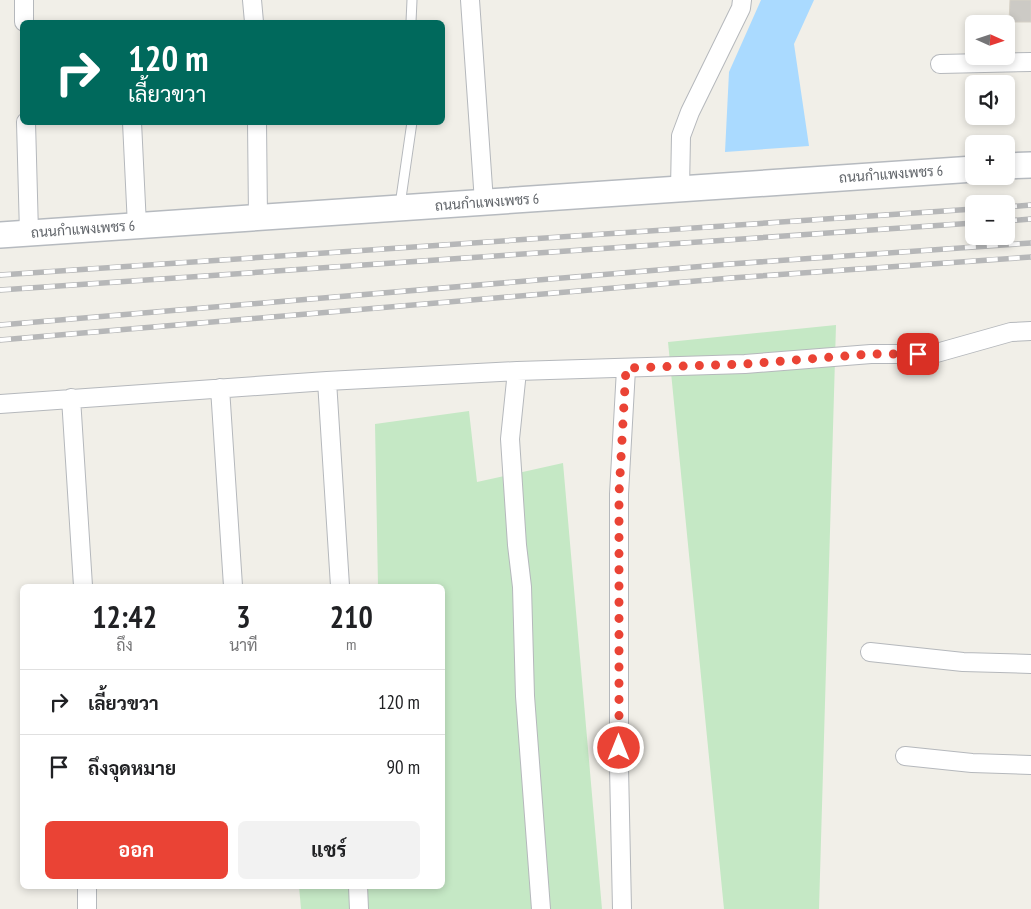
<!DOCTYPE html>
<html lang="th">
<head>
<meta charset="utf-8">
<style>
	:root { --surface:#fff; --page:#f2f2f2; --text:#202124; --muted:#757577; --line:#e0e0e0; --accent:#ea4335 }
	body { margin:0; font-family:"PT Sans Narrow",Sarabun,sans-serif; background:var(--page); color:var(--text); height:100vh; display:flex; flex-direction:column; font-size:19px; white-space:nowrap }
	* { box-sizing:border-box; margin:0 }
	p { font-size:16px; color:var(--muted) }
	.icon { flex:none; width:28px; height:28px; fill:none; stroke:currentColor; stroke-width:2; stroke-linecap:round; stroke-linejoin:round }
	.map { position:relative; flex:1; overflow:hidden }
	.drawer { position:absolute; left:20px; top:584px; width:425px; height:305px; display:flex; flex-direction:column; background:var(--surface); border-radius:8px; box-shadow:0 2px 8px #0003 }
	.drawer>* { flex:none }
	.banner { position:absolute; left:20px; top:20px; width:425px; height:105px; border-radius:8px; box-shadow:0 2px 8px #0003; background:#00695c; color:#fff; overflow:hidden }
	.needle { width:32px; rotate:93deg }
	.controls { position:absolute; left:965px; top:15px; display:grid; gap:10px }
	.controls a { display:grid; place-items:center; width:50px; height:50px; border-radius:8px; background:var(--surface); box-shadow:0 2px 8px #0003; font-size:25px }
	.pin { position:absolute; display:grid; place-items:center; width:42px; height:42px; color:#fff; margin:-21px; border-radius:10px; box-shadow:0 2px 8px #0006 }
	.me { position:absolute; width:55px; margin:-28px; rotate:0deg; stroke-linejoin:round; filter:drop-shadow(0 0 4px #0008) }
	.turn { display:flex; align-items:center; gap:18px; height:105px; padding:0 25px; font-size:22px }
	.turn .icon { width:65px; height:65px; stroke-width:2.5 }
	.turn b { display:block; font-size:35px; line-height:42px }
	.eta { display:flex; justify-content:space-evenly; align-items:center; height:85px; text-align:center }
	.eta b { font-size:30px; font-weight:700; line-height:35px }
	.cta { display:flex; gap:10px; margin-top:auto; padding:10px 25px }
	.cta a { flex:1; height:58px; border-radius:8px; background:var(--accent); color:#fff; font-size:20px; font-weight:700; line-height:58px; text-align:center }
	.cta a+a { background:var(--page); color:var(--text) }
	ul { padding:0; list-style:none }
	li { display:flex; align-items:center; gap:15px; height:65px; padding:0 25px; border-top:1px solid var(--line) }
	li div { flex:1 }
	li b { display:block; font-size:19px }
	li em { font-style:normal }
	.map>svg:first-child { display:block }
	.green { fill:#c5e8c5 }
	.water { fill:#aadaff }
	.building { fill:#cccac5; stroke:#d6d1c6 }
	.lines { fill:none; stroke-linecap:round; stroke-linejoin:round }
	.service-casing { stroke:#b5b8bc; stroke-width:11 }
	.minor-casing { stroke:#b5b8bc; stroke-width:20 }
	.secondary-casing { stroke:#b6babf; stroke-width:28 }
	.service { stroke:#fff; stroke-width:9 }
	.minor { stroke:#fff; stroke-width:18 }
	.secondary { stroke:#fff; stroke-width:25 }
	.rail-casing { stroke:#b6b7b8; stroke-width:5.5 }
	.rail { stroke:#fff; stroke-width:4; stroke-dasharray:11; stroke-linecap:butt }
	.route { stroke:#ea4335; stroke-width:9; stroke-dasharray:0 16.2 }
	.labels { text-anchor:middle; stroke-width:4; stroke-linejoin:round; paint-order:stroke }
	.street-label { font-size:14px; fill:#5f6368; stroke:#fff }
</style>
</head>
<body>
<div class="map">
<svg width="1031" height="909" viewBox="0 0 1031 909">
	<rect width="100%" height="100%" fill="#f1efe8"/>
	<path class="green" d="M836,325l-17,584h-95l-56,-567z
		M469,411l8,71 86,-19 39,446h-301l-2,-23h143v-300h-64l-3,-162z"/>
	<path class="water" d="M761,0h53l-20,44 15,102 -84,6 4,-80z"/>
	<path class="building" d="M1010,0h21v22h-22z"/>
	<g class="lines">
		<g class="service-casing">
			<path id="service" d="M411,22l1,-22
				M400,205l12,-83"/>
		</g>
		<g class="minor-casing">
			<path id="minor" d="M24,0v22
				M252,0l2,22
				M470,0l14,202
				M940,64l91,-2
				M26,122l3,111
				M132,122l5,104
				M257,122l1,96
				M680,189l1,-53 9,-24 51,-104 1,-8
				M327,381l13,205
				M220,388l13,198
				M71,398l12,188
				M0,404l327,-23 190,-10
				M870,652l93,10 68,2
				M905,756l67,7 59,2
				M87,886v23
				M358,886l1,23
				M541,909l-16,-213 -3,-109 -5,-42 -7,-106 7,-68 228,-7 126,-10h62l78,-22 20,-1
				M622,909l-3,-142v-273l7,-125"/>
		</g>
		<g class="secondary-casing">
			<path id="secondary" d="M1006,166l25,-1
				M0,235l974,-66"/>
		</g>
		<use href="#service" class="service"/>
		<use href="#minor" class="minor"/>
		<use href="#secondary" class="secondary"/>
		<g class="rail-casing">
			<path id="rail" d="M1006,207l25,-2
				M1006,221l25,-2
				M0,275l974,-66
				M0,290l974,-67
				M0,325l730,-61 301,-21
				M0,340l731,-62 300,-21"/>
		</g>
		<use href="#rail" class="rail"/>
	</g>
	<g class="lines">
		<path class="route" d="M619,748v-254l7,-126 119,-4 126,-10h47"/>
	</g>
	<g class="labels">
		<g class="street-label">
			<text transform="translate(891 174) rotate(-4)" y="5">ถนนกำแพงเพชร 6</text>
			<text transform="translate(487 202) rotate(-4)" y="5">ถนนกำแพงเพชร 6</text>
			<text transform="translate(83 229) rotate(-4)" y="5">ถนนกำแพงเพชร 6</text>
		</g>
	</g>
</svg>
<div class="controls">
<a><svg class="needle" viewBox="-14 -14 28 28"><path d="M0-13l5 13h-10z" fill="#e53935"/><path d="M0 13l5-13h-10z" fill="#757577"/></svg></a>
<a><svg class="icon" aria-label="sound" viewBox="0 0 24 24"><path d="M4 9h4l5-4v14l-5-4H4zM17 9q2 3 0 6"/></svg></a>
<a>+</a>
<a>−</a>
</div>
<div class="pin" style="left:918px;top:354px;background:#d93025"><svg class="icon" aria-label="arrive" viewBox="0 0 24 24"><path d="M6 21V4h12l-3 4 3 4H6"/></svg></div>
<svg class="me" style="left:619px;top:748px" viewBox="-20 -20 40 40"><circle r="17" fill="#ea4335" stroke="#fff" stroke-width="3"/><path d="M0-11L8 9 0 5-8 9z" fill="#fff"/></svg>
<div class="banner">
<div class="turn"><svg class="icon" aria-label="right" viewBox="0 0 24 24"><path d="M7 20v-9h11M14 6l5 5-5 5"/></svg><div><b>120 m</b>เลี้ยวขวา</div></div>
</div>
<section class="drawer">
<div class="eta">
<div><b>12:42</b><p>ถึง</p></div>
<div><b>3</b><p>นาที</p></div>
<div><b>210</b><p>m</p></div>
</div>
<ul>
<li><svg class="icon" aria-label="right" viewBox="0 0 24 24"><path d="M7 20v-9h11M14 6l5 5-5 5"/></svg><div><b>เลี้ยวขวา</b></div><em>120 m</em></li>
<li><svg class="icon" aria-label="arrive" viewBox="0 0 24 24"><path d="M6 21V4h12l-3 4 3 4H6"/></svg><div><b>ถึงจุดหมาย</b></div><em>90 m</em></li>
</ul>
<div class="cta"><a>ออก</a><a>แชร์</a></div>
</section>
</div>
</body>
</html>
